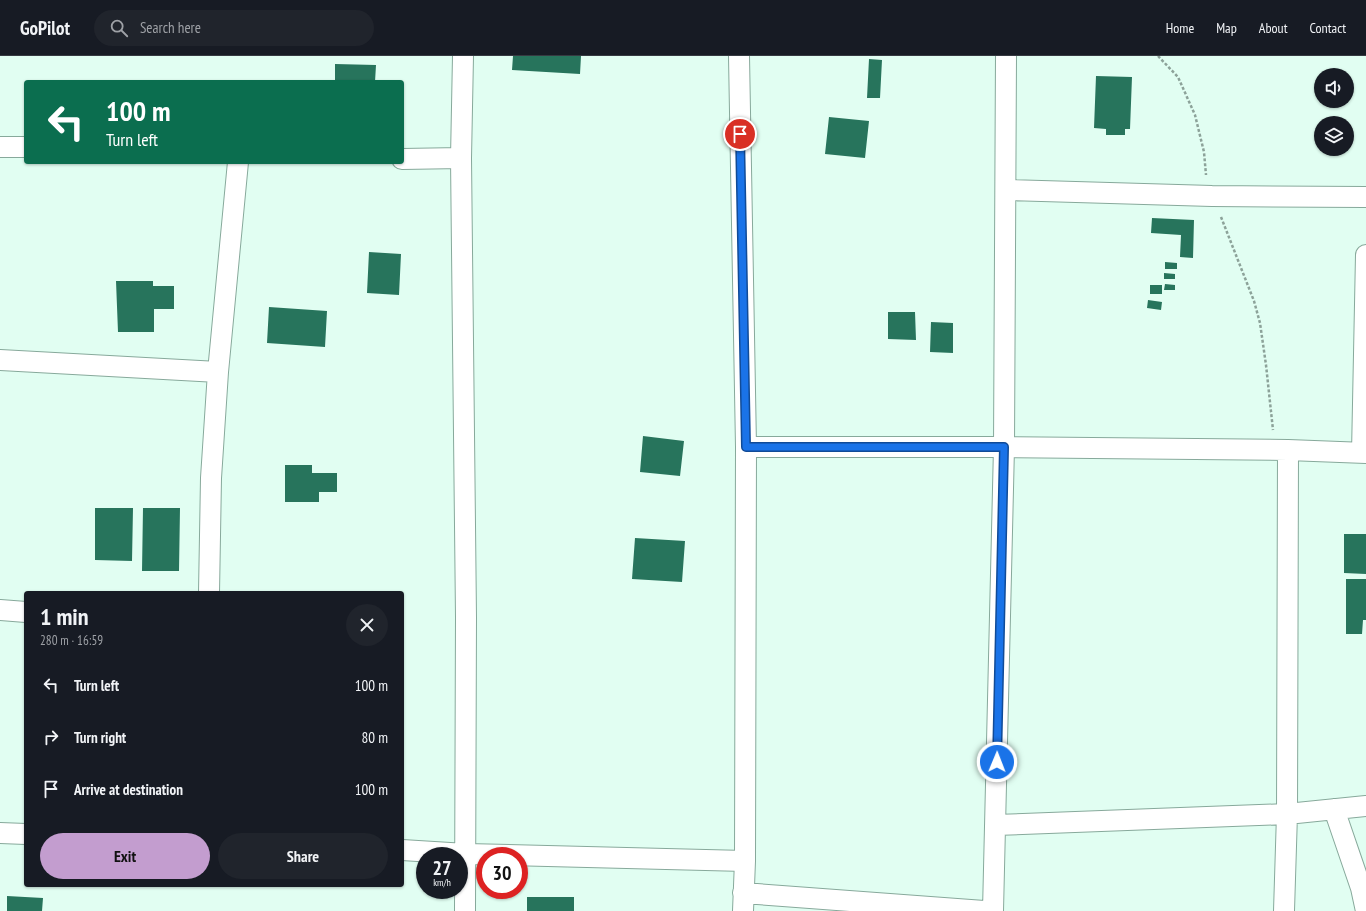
<!DOCTYPE html>
<html lang="en">
<head>
<meta charset="utf-8">
<style>
	:root { --surface:#171b24; --page:#20242c; --text:#f1f3f6; --muted:#9ea1a6; --line:#363941; --accent:#c39dcf }
	body { margin:0; font-family:"PT Sans Narrow",sans-serif; background:var(--page); color:var(--text); height:100vh; display:flex; flex-direction:column; font-size:15px; white-space:nowrap }
	* { box-sizing:border-box; margin:0 }
	p { font-size:13px; color:var(--muted) }
	.icon { flex:none; width:22px; height:22px; fill:none; stroke:currentColor; stroke-width:2; stroke-linecap:round; stroke-linejoin:round }
	.map { position:relative; flex:1; overflow:hidden }
	.panel { position:absolute; left:24px; top:535px; width:380px; height:296px; display:flex; flex-direction:column; background:var(--surface); border-radius:4px; box-shadow:0 1px 3px #0004 }
	.panel>* { flex:none }
	.banner { position:absolute; left:24px; top:24px; width:380px; height:84px; border-radius:4px; box-shadow:0 1px 3px #0004; background:#0b6e4f; color:#fff; overflow:hidden }
	.tools { position:absolute; left:1314px; top:12px; display:grid; gap:8px }
	.tools a { display:grid; place-items:center; width:40px; height:40px; border-radius:50%; background:var(--surface); box-shadow:0 1px 3px #0004; font-size:20px }
	.speed { position:absolute; left:416px; top:791px; display:flex; gap:8px; font-size:20px; font-weight:700; text-align:center }
	.speed>* { display:grid; place-content:center; width:52px; height:52px; border-radius:50%; background:var(--surface); box-shadow:0 1px 3px #0004; line-height:1 }
	.speed small { font-size:10px; font-weight:400 }
	.speed .limit { border:6px solid #d22; background:#fff; color:#111 }
	.pin { position:absolute; display:grid; place-items:center; width:34px; height:34px; color:#fff; margin:-17px; border:2px solid #fff; border-radius:50%; box-shadow:0 1px 4px #0007 }
	.me { position:absolute; width:44px; margin:-22px; rotate:1deg; stroke-linejoin:round; filter:drop-shadow(0 0 3px #0008) }
	.turn { display:flex; align-items:center; gap:14px; height:84px; padding:0 16px; font-size:18px }
	.turn .icon { width:52px; height:52px; stroke-width:2.5 }
	.turn b { display:block; font-size:28px; line-height:34px }
	.round { display:grid; place-items:center; flex:none; width:42px; height:42px; border-radius:21px; background:var(--page) }
	.head { display:flex; align-items:center; justify-content:space-between; height:68px; padding:0 16px }
	h1 { font-size:24px; font-weight:800; line-height:30px }
	.action { display:flex; gap:8px; margin-top:auto; padding:8px 16px }
	.action a { flex:1; height:46px; border-radius:24px; background:var(--accent); color:#111; font-size:16px; font-weight:800; line-height:46px; text-align:center }
	.action a+a { background:var(--page); color:var(--text) }
	ul { padding:0; list-style:none }
	li { display:flex; align-items:center; gap:12px; height:52px; padding:0 16px }
	li div { flex:1 }
	li b { display:block; font-size:15px }
	li em { font-style:normal }
	header { display:flex; align-items:center; gap:24px; box-sizing:border-box; height:56px; padding:0 20px; background:var(--surface); border-bottom:1px solid var(--line) }
	header strong { font-size:19px }
	nav { display:flex; gap:22px; margin-inline-start:auto; font-size:14px }
	.search { width:280px; height:36px; background:var(--page); display:flex; align-items:center; gap:10px; box-sizing:border-box; padding:0 14px; border-radius:22px; color:var(--muted); font-size:15px }
	.map>svg:first-child { display:block }
	.building { fill:#27745c }
	.lines { fill:none; stroke-linecap:round; stroke-linejoin:round }
	.street-casing { stroke:#87a99b; stroke-width:22 }
	.path { stroke:#8ca299; stroke-width:2.5; stroke-dasharray:3 2; stroke-linecap:butt }
	.street { stroke:#fff; stroke-width:20 }
	.route-casing { stroke:#114b97; stroke-width:10 }
	.route { stroke:#1a73e8; stroke-width:7 }
</style>
</head>
<body>
<header>
<strong>GoPilot</strong>
<div class="search"><svg class="icon" aria-label="search" viewBox="0 0 24 24"><circle cx="10" cy="10" r="6"/><path d="M15 15l6 6"/></svg>Search here</div>
<nav><a>Home</a><a>Map</a><a>About</a><a>Contact</a></nav>
</header>
<div class="map">
<svg width="1366" height="855" viewBox="0 0 1366 855">
	<rect width="100%" height="100%" fill="#e1fef2"/>
	<path class="building" d="M513,0h68l-1,18 -68,-4z
		M869,3l13,1 -2,38h-13z
		M335,8l41,1 -1,17h-40z
		M1096,20l36,1 -2,52h-5v6h-19v-6l-12,-1z
		M829,61l40,4 -4,37 -40,-4z
		M1152,162l42,2 -1,38 -13,-1 1,-22 -30,-2z
		M369,196l32,2 -2,41 -32,-2z
		M1165,206l12,1v6h-12z
		M1164,217l11,1v5h-11z
		M116,225h37v5h21v23h-20v23h-36z
		M1165,228l10,1v5h-11z
		M1150,229h12v9h-12z
		M1148,244l14,2 -1,8 -14,-2z
		M269,251l58,4 -2,36 -58,-4z
		M888,256h27l1,28 -28,-1z
		M931,266l22,1v30l-23,-1z
		M643,380l41,5 -4,35 -40,-4z
		M285,409h27v8h25v19h-18v10h-34z
		M95,452h38l-1,53 -37,-1z
		M143,452h37l-1,63h-37z
		M1344,478h22v40l-22,-1z
		M635,482l50,3 -3,41 -50,-3z
		M1346,523h20v41h-3l-1,14h-16z
		M7,840l36,2 -1,13h-35z
		M527,841h47v14h-47z"/>
	<g class="lines">
		<g class="street-casing">
			<path id="street" d="M463,0l-2,102 5,459 -1,294
				M739,0l7,391 -1,414 -2,50
				M0,91h26
				M402,103l59,-1
				M1006,134l206,6 154,1
				M0,304l218,12
				M746,391h258l284,3 78,3
				M1362,397l4,-198
				M209,537l2,-115 7,-106 20,-210
				M0,554l26,2
				M1334,753l27,79 5,23
				M995,769l292,-11 79,-8
				M0,777l26,1
				M402,794l64,4 279,7
				M743,837l241,18
				M993,855l11,-464 2,-391
				M1284,855l3,-97 1,-364"/>
		</g>
		<path class="path" d="M1158,0l20,21 17,38 9,37 2,23
			M1221,161l33,84 6,22 6,42 7,65"/>
		<use href="#street" class="street"/>
	</g>
	<g class="lines">
		<g class="route-casing">
			<path id="route" d="M740,78l6,313h258l-7,315"/>
		</g>
		<use href="#route" class="route"/>
	</g>
</svg>
<div class="tools">
<a><svg class="icon" aria-label="sound" viewBox="0 0 24 24"><path d="M4 9h4l5-4v14l-5-4H4zM17 9q2 3 0 6"/></svg></a>
<a><svg class="icon" aria-label="layers" viewBox="0 0 24 24"><path d="M12 4l9 5-9 5-9-5zM3 14l9 5 9-5"/></svg></a>
</div>
<div class="speed"><div>27<small>km/h</small></div><div class="limit">30</div></div>
<div class="pin" style="left:740px;top:78px;background:#d93025"><svg class="icon" aria-label="arrive" viewBox="0 0 24 24"><path d="M6 21V4h12l-3 4 3 4H6"/></svg></div>
<svg class="me" style="left:997px;top:706px" viewBox="-20 -20 40 40"><circle r="17" fill="#1a73e8" stroke="#fff" stroke-width="3"/><path d="M0-11L8 9 0 5-8 9z" fill="#fff"/></svg>
<div class="banner">
<div class="turn"><svg class="icon" aria-label="left" viewBox="0 0 24 24"><path d="M17 20v-9H6M10 6l-5 5 5 5"/></svg><div><b>100 m</b>Turn left</div></div>
</div>
<section class="panel">
<div class="head"><div><h1>1 min</h1><p>280 m · 16:59</p></div><a class="round"><svg class="icon" aria-label="close" viewBox="0 0 24 24"><path d="M6 6l12 12M18 6L6 18"/></svg></a></div>
<ul>
<li><svg class="icon" aria-label="left" viewBox="0 0 24 24"><path d="M17 20v-9H6M10 6l-5 5 5 5"/></svg><div><b>Turn left</b></div><em>100 m</em></li>
<li><svg class="icon" aria-label="right" viewBox="0 0 24 24"><path d="M7 20v-9h11M14 6l5 5-5 5"/></svg><div><b>Turn right</b></div><em>80 m</em></li>
<li><svg class="icon" aria-label="arrive" viewBox="0 0 24 24"><path d="M6 21V4h12l-3 4 3 4H6"/></svg><div><b>Arrive at destination</b></div><em>100 m</em></li>
</ul>
<div class="action"><a>Exit</a><a>Share</a></div>
</section>
</div>
</body>
</html>
